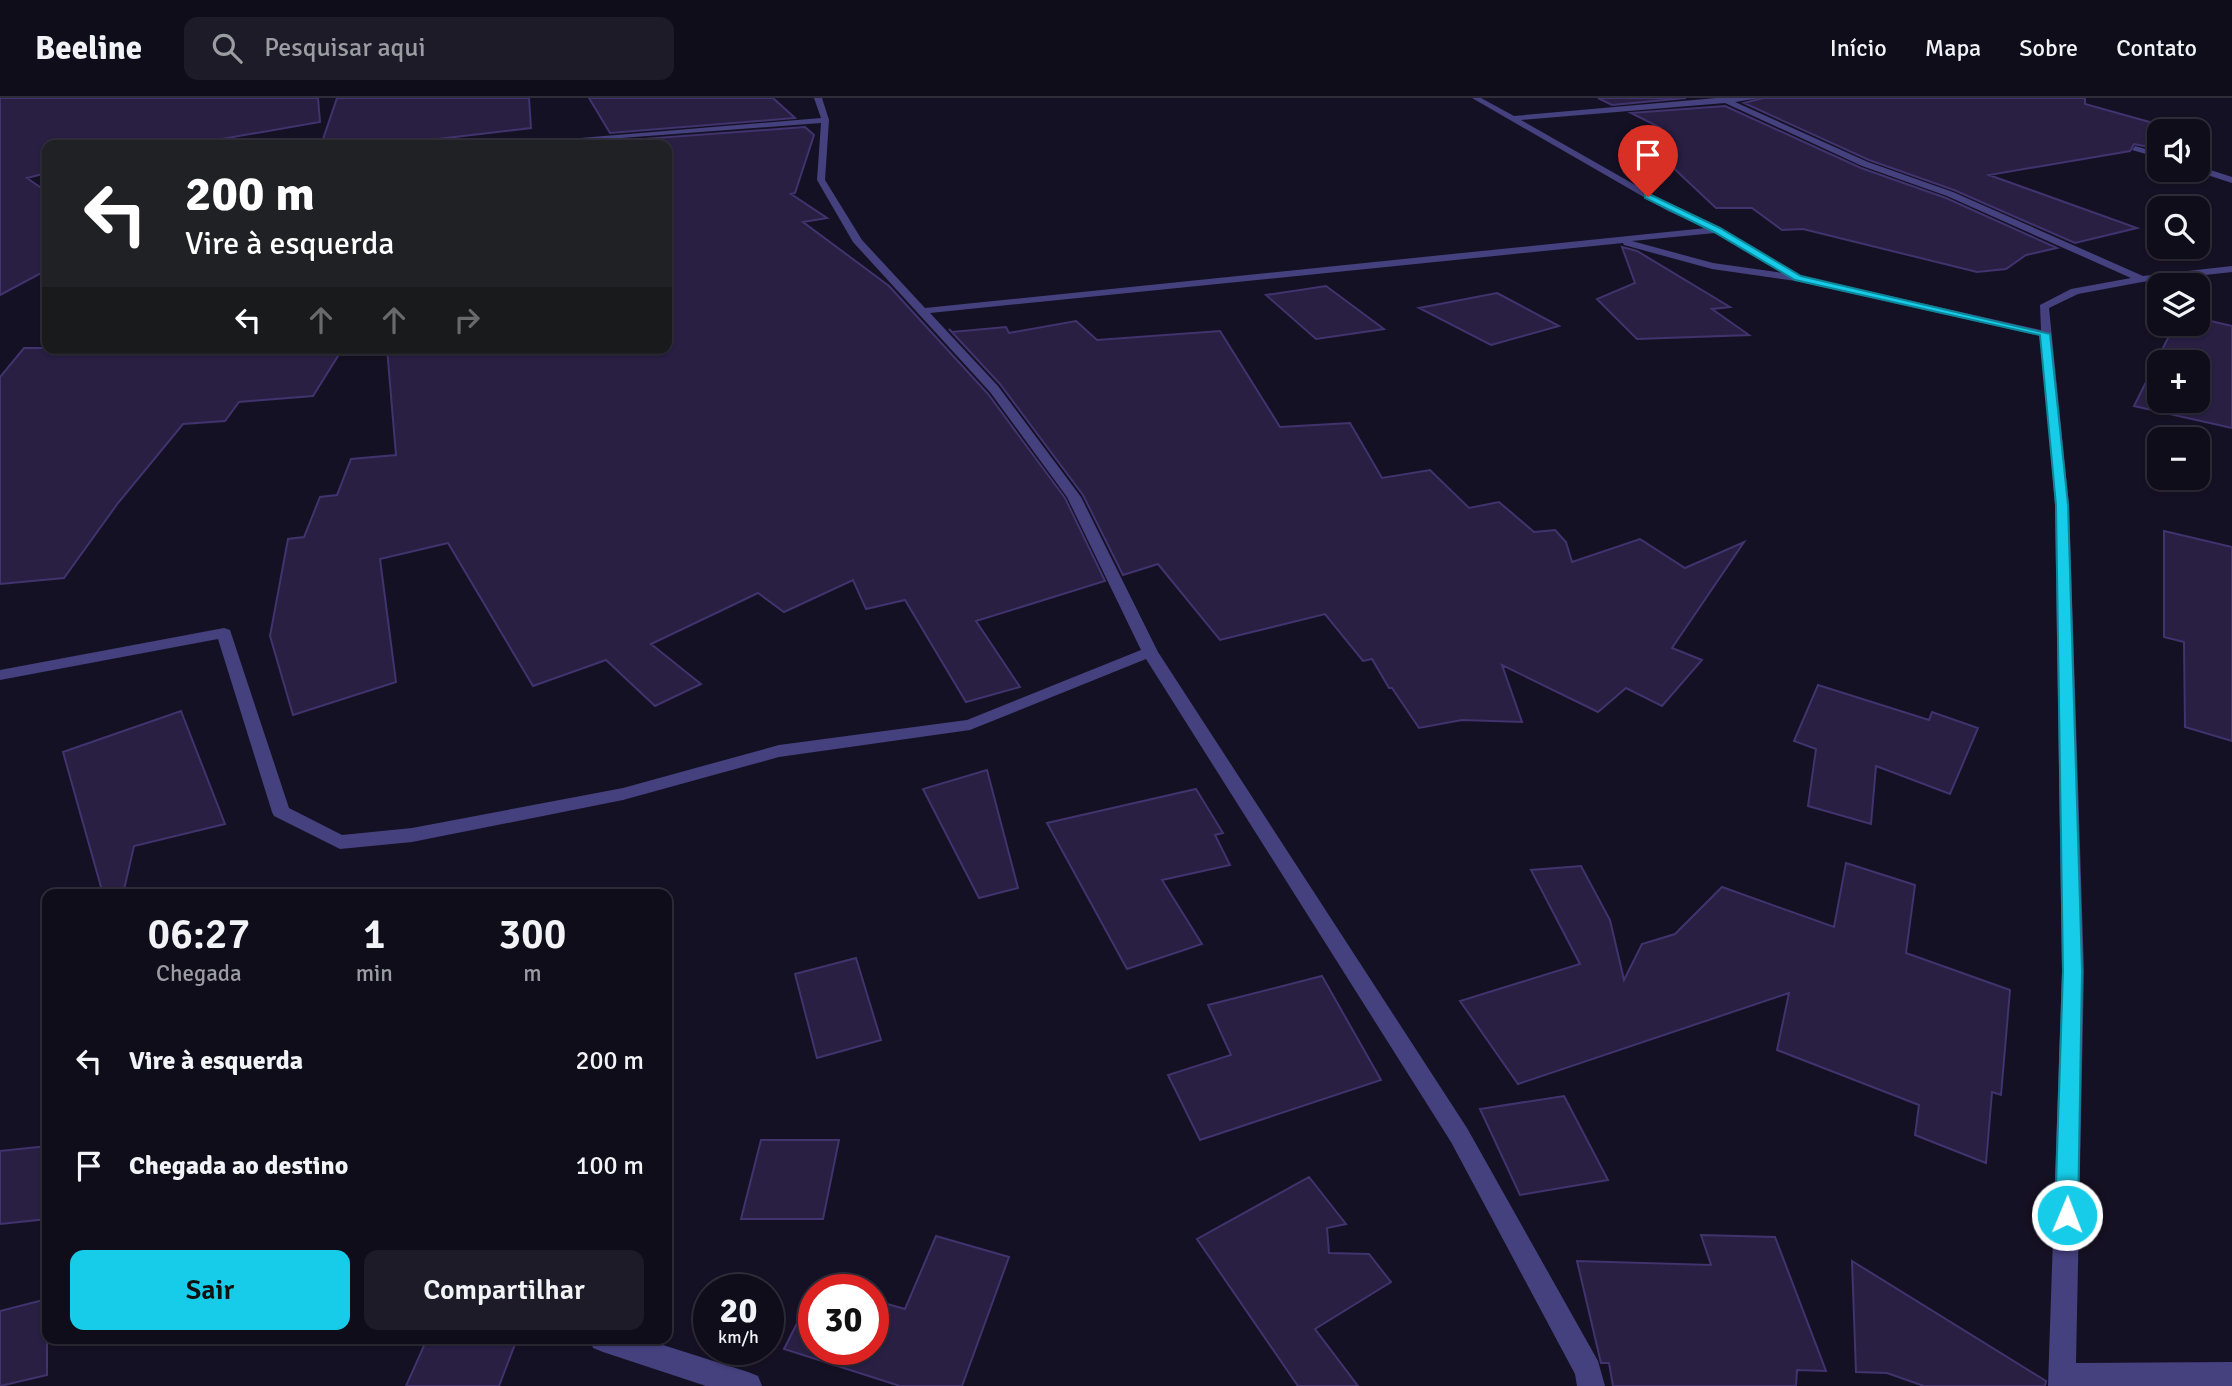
<!DOCTYPE html>
<html lang="pt">
<head>
<meta charset="utf-8">
<style>
	:root { --surface:#100d1b; --page:#1e1b28; --text:#f1f3f6; --muted:#9c9ca3; --line:#302d3a; --accent:#17cce8 }
	body { margin:0; font-family:Signika,sans-serif; background:var(--page); color:var(--text); height:100vh; display:flex; flex-direction:column; font-size:26px; white-space:nowrap }
	* { box-sizing:border-box; margin:0 }
	p { font-size:23px; color:var(--muted) }
	.icon { flex:none; width:38px; height:38px; fill:none; stroke:currentColor; stroke-width:2; stroke-linecap:round; stroke-linejoin:round }
	.map { position:relative; flex:1; overflow:hidden }
	.details { position:absolute; left:42px; top:791px; width:630px; height:455px; display:flex; flex-direction:column; background:var(--surface); border-radius:14px; box-shadow:0 2px 5px #0004,0 0 0 2px var(--line) }
	.details>* { flex:none }
	.banner { position:absolute; left:42px; top:42px; width:630px; height:214px; border-radius:14px; box-shadow:0 2px 5px #0004,0 0 0 2px var(--line); background:#202124; color:#fff; overflow:hidden }
	.fabs { position:absolute; left:2147px; top:21px; display:grid; gap:14px }
	.fabs a { display:grid; place-items:center; width:63px; height:63px; border-radius:14px; background:var(--surface); box-shadow:0 2px 5px #0004,0 0 0 2px var(--line); font-size:35px }
	.speed { position:absolute; left:693px; top:1176px; display:flex; gap:14px; font-size:35px; font-weight:700; text-align:center }
	.speed>* { display:grid; place-content:center; width:91px; height:91px; border-radius:50%; background:var(--surface); box-shadow:0 2px 5px #0004,0 0 0 2px var(--line); line-height:1 }
	.speed small { font-size:18px; font-weight:400 }
	.speed .limit { border:10px solid #d22; background:#fff; color:#111 }
	.pin { position:absolute; display:grid; place-items:center; width:60px; height:60px; color:#fff; margin:-72px -30px; border-radius:50% 50% 50% 0; rotate:-45deg; box-shadow:0 0 7px #0007 }
	.pin .icon { rotate:45deg }
	.me { position:absolute; width:77px; margin:-38px; rotate:1deg; stroke-linejoin:round; filter:drop-shadow(0 0 5px #0008) }
	.turn { display:flex; align-items:center; gap:24px; height:147px; padding:0 28px; font-size:32px }
	.turn .icon { width:91px; height:91px; stroke-width:2.5 }
	.turn b { display:block; font-size:49px; line-height:60px }
	.lanes { display:flex; align-items:center; height:66px; padding:0 28px; background:#0003; justify-content:center; gap:35px; direction:ltr }
	.lanes .off { opacity:.35 }
	.eta { display:flex; justify-content:space-evenly; align-items:center; height:119px; text-align:center }
	.eta b { font-size:42px; font-weight:600; line-height:49px }
	.cta { display:flex; gap:14px; margin-top:auto; padding:14px 28px }
	.cta a { flex:1; height:80px; border-radius:14px; background:var(--accent); color:#111; font-size:28px; font-weight:600; line-height:80px; text-align:center }
	.cta a+a { background:var(--page); color:var(--text) }
	ul { padding:0; list-style:none }
	li { display:flex; align-items:center; gap:21px; height:105px; padding:0 28px }
	li div { flex:1 }
	li b { display:block; font-size:26px }
	li em { font-style:normal }
	header { display:flex; align-items:center; gap:42px; box-sizing:border-box; height:98px; padding:0 35px; background:var(--surface); border-bottom:2px solid var(--line) }
	header strong { font-size:33px }
	nav { display:flex; gap:38px; margin-inline-start:auto; font-size:24px }
	.search { width:490px; height:63px; background:var(--page); display:flex; align-items:center; gap:18px; box-sizing:border-box; padding:0 24px; border-radius:14px; color:var(--muted); font-size:26px }
	.map>svg:first-child { display:block }
	.building { fill:#281f43; stroke:#41336d; stroke-width:2; fill-rule:evenodd }
	.lines { fill:none; stroke-linecap:round; stroke-linejoin:round }
	.street { fill:#45417f; fill-rule:evenodd }
	.route { fill:#17cce8; stroke:#0f8597; stroke-width:2 }
</style>
</head>
<body>
<header>
<strong>Beeline</strong>
<div class="search"><svg class="icon" aria-label="search" viewBox="0 0 24 24"><circle cx="10" cy="10" r="6"/><path d="M15 15l6 6"/></svg>Pesquisar aqui</div>
<nav><a>Início</a><a>Mapa</a><a>Sobre</a><a>Contato</a></nav>
</header>
<div class="map">
<svg width="2232" height="1288" viewBox="0 0 2232 1288">
	<rect width="100%" height="100%" fill="#151124"/>
	<path class="building" d="M0,0h318l2,24 -133,23h-140v28l-20,5 20,14v78l-47,25z
		M337,0h192l2,30 -93,11 -2,6h-115z
		M589,0h184l22,20 -185,15z
		M1598,0h88l-74,7z
		M1763,0h322v6l97,27h-22v15l-11,1 -15,-3 -4,7 -141,24 148,53 -62,15 -121,-53 -85,-30 -125,-57z
		M1725,8l136,62 85,30 111,50 -31,7 -20,14 -29,3 -174,-43 -21,1 -30,-22h-36l-83,-78 26,-3 -28,-14z
		M805,29l9,8 -19,58 -4,1 36,24 -24,4 86,64 99,108 77,104 40,83 -129,40 44,66 -54,15 -61,-102 -39,9 -13,-29 -69,32 -26,-19 -107,51 50,40 -46,22 -49,-46 -73,26 -85,-143 -68,16 16,123 -103,33 -23,-79 18,-97 16,-2 16,-40 17,-2 14,-36 45,-4 -9,-107h280v-203h-49l-3,-4z
		M1622,149l15,4 93,56 -18,2 37,26 -112,4 -40,-40 38,-16z
		M1326,188l58,43 -68,10 -50,-44z
		M1497,195l62,33 -68,19 -72,-37z
		M2198,220l34,8v102l-98,-22 41,-82h23zM2160,264h38v39h-38z
		M1076,223l21,19 123,-9 60,96 70,-4 32,55 48,-8 39,38 30,-6 35,30 21,-2 11,12 6,20 68,-23 45,29 59,-26 -72,106 30,12 -40,46 -36,-18 -28,24 -96,-47 20,57 -60,-2 -43,8 -27,-40h-3l-17,-29 -9,2 -38,-47 -105,26 -62,-76 -35,11 -40,-80 -83,-111 -51,-55 3,3 54,-5 3,6z
		M24,250h319l-30,48 -74,6 -14,19 -42,3 -65,79 -54,75 -64,6v-207z
		M2164,433l68,16v194l-47,-14 -1,-85 -20,-5z
		M1818,587l111,35 3,-8 46,16 -28,66 -74,-28 -5,58 -63,-18 8,-57 -22,-8z
		M181,613l44,113 -91,22 -11,48h-20l-40,-142z
		M987,672l31,118 -39,10 -56,-109z
		M1196,691l27,44 -8,2 15,30 -68,15 40,64 -75,25 -80,-146z
		M1846,765l69,22 -9,68 104,37 -9,105 -9,-3 -6,71 -71,-28 4,-30 -142,-55 12,-57 -271,91 -58,-83 120,-37 -49,-94 50,-4 29,54 14,60 18,-36 33,-10 47,-47 112,40z
		M856,860l25,82 -64,18 -22,-84z
		M1322,878l59,104 -181,60 -32,-65 63,-20 -23,-50z
		M1564,998l44,84 -88,15 -40,-86z
		M761,1042h78l-16,79h-82z
		M47,1048v73l-47,5v-73z
		M1309,1079l37,47 -19,4 2,25 40,1 22,28 -76,47 43,57h-60l-101,-147z
		M1701,1137l74,2 51,134 -29,-1 -1,16h-183l-4,-23h-8l-24,-102 134,4z
		M936,1138l73,21 -47,129h-62l-116,-37 30,-59v59h59v-49l32,9z
		M1852,1163l194,120 -1,5h-121l-37,-13 -31,-1z
		M47,1201v76l-47,11v-75z
		M427,1241h90l-18,47h-93z"/>
	<g class="lines">
		<path class="street" d="M814,0h8l7,22 -4,60 37,60 63,68 781,-80 -38,-17 -196,-113h9l33,18 202,-18h44l-25,4 133,60 85,30 190,84 89,-10v6l-90,10 -64,12 -29,14 20,197 15,466 -8,392 156,-1v24h-184l14,-415 -7,-466 -14,-169 -245,-55 -84,-12 -88,-24 -1,-2 -693,70 68,73 83,111 77,155 309,476 131,233 7,25h-28l-2,-12 -124,-232 -305,-483 -176,71 -191,27 -156,43 -211,42 -72,7 -66,-33 -2,-4 -54,-173 -218,41v-10l224,-42 6,2 59,178 53,27 70,-7 211,-40 156,-43 188,-25 174,-70 -74,-153 -77,-105 -137,-150 -36,-62 4,-57 -293,22h-32l325,-27zM1725,5l137,63 85,30 184,82 -60,11 -31,16 1,25 -240,-54 -81,-48 -46,-21 -153,-87zM1715,135l68,40 -70,-10 -81,-22z
			M2135,48l25,7v5l-28,-8z
			M2198,68l34,11v6l-37,-12z
			M590,1241h54l104,33 10,4 4,10h-56l-103,-34 -10,-4z"/>
	</g>
	<path class="route" d="M1645,97h6l69,33 81,48 249,58 18,171 14,466 -4,244 -3,7 -8,3 -8,-3 -4,-7 8,-244 -7,-466 -16,-170 -245,-55 -81,-48 -69,-34z"/>
</svg>
<div class="fabs">
<a><svg class="icon" aria-label="sound" viewBox="0 0 24 24"><path d="M4 9h4l5-4v14l-5-4H4zM17 9q2 3 0 6"/></svg></a>
<a><svg class="icon" aria-label="search" viewBox="0 0 24 24"><circle cx="10" cy="10" r="6"/><path d="M15 15l6 6"/></svg></a>
<a><svg class="icon" aria-label="layers" viewBox="0 0 24 24"><path d="M12 4l9 5-9 5-9-5zM3 14l9 5 9-5"/></svg></a>
<a>+</a>
<a>−</a>
</div>
<div class="speed"><div>20<small>km/h</small></div><div class="limit">30</div></div>
<div class="pin" style="left:1648px;top:99px;background:#d93025"><svg class="icon" aria-label="arrive" viewBox="0 0 24 24"><path d="M6 21V4h12l-3 4 3 4H6"/></svg></div>
<svg class="me" style="left:2067px;top:1117px" viewBox="-20 -20 40 40"><circle r="17" fill="#17cce8" stroke="#fff" stroke-width="3"/><path d="M0-11L8 9 0 5-8 9z" fill="#fff"/></svg>
<div class="banner">
<div class="turn"><svg class="icon" aria-label="left" viewBox="0 0 24 24"><path d="M17 20v-9H6M10 6l-5 5 5 5"/></svg><div><b>200 m</b>Vire à esquerda</div></div>
<div class="lanes"><svg class="icon" aria-label="left" viewBox="0 0 24 24"><path d="M17 20v-9H6M10 6l-5 5 5 5"/></svg><svg class="icon off" aria-label="ahead" viewBox="0 0 24 24"><path d="M12 20V5M6 11l6-6 6 6"/></svg><svg class="icon off" aria-label="ahead" viewBox="0 0 24 24"><path d="M12 20V5M6 11l6-6 6 6"/></svg><svg class="icon off" aria-label="right" viewBox="0 0 24 24"><path d="M7 20v-9h11M14 6l5 5-5 5"/></svg></div>
</div>
<section class="details">
<div class="eta">
<div><b>06:27</b><p>Chegada</p></div>
<div><b>1</b><p>min</p></div>
<div><b>300</b><p>m</p></div>
</div>
<ul>
<li><svg class="icon" aria-label="left" viewBox="0 0 24 24"><path d="M17 20v-9H6M10 6l-5 5 5 5"/></svg><div><b>Vire à esquerda</b></div><em>200 m</em></li>
<li><svg class="icon" aria-label="arrive" viewBox="0 0 24 24"><path d="M6 21V4h12l-3 4 3 4H6"/></svg><div><b>Chegada ao destino</b></div><em>100 m</em></li>
</ul>
<div class="cta"><a>Sair</a><a>Compartilhar</a></div>
</section>
</div>
</body>
</html>
